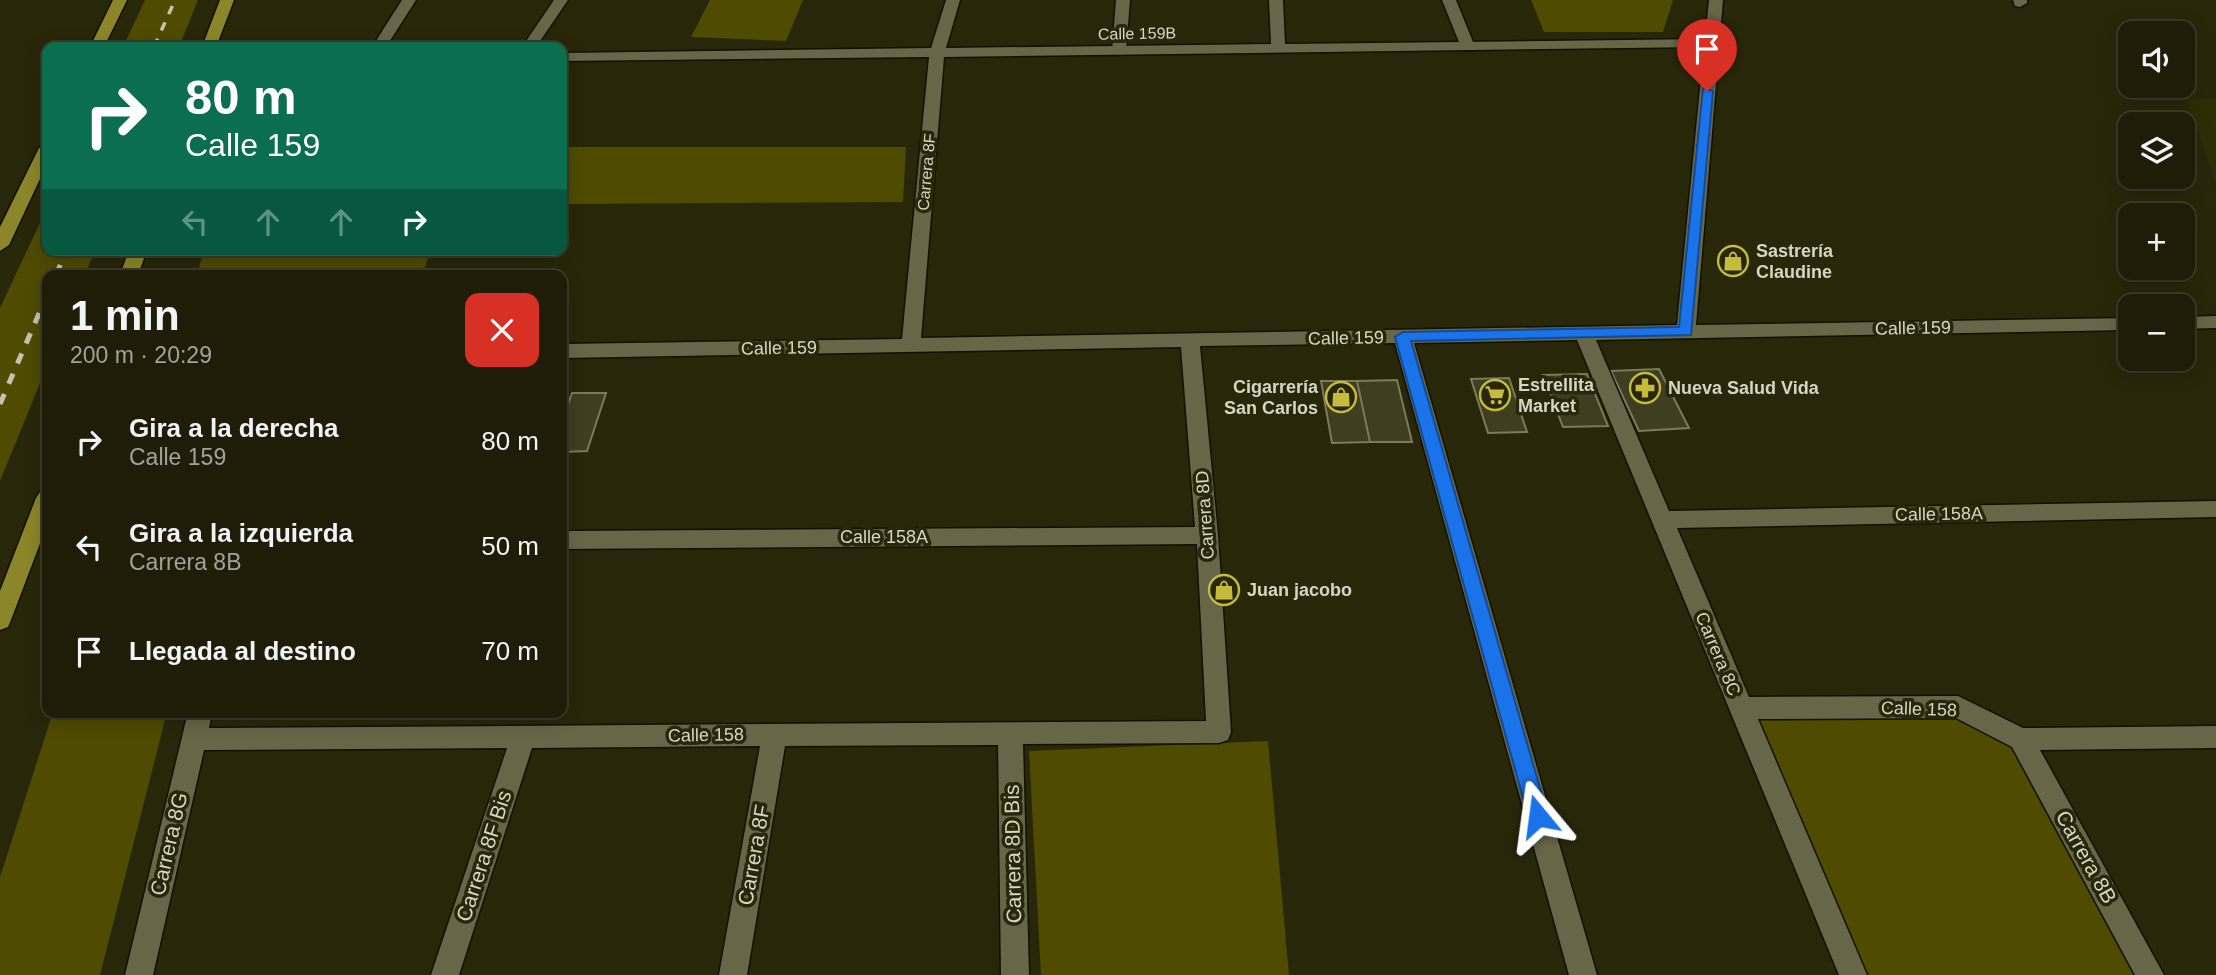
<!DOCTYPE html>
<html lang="es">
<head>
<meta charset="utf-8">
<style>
	:root { --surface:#1f1d08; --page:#2c2a16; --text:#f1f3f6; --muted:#a1a29c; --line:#3c3b29 }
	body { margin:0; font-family:Helvetica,sans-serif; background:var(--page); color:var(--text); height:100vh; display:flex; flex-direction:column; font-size:26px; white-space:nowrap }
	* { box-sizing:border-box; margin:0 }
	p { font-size:23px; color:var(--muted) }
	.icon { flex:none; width:38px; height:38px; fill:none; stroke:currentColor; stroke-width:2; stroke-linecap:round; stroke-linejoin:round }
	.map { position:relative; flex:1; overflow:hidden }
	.drawer { position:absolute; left:42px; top:270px; width:525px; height:448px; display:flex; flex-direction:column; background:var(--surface); border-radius:14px; box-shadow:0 4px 18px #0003,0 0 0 2px var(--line) }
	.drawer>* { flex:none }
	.top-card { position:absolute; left:42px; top:42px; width:525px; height:214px; border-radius:14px; box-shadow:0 4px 18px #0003,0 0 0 2px var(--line); background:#0b6e4f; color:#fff; overflow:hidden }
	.buttons { position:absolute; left:2118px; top:21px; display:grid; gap:14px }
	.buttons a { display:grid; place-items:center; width:77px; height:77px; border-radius:14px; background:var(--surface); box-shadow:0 4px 18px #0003,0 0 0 2px var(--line); font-size:35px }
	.pin { position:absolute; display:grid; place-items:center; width:60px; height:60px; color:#fff; margin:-72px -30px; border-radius:50% 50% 50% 0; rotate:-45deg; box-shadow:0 0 7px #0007 }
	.pin .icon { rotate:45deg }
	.me { position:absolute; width:77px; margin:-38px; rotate:344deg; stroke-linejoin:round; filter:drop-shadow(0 0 5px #0008) }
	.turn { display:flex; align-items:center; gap:24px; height:147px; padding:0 28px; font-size:32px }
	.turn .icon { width:91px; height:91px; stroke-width:2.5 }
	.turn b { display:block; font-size:49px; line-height:60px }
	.lanes { display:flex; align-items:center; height:66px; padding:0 28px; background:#0003; justify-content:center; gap:35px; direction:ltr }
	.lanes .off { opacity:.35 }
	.round { display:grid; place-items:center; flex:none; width:74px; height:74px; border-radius:14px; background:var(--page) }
	.head { display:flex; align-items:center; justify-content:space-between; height:119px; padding:0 28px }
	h1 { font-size:42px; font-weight:800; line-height:52px }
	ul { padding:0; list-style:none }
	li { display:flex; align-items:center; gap:21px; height:105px; padding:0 28px }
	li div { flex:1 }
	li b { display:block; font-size:26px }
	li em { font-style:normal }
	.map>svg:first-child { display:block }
	.built { fill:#2f2d06 }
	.green { fill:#4f4b01 }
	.building { fill:#3f3e21; stroke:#7b7a5b; stroke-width:2 }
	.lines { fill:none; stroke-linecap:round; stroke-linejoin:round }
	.lane-casing { stroke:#121000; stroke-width:3 }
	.street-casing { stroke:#121000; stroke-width:3 }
	.primary-casing { stroke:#121000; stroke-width:3 }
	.lane { fill:#686648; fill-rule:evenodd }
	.street { fill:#686648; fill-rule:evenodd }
	.primary { fill:#8b8629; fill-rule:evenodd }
	.rail-far1 { stroke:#c3c3b0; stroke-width:3.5; stroke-dasharray:9 9; stroke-linecap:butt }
	.rail { stroke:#c3c3b0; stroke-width:5; stroke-dasharray:11 11; stroke-linecap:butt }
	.route { fill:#1a73e8; stroke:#114b97; stroke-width:2 }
	.labels { text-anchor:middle; stroke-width:7; stroke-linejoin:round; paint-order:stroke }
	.far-street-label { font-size:16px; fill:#d5d5c4; stroke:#29270a }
	.poi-label { font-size:18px; font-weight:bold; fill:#d5d5c4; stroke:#29270a; text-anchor:start }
	.street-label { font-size:18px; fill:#d5d5c4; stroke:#29270a }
	.near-street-label { font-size:21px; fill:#d5d5c4; stroke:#29270a }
</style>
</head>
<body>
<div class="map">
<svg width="2216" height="975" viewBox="0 0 2216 975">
	<rect width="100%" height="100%" fill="#29270a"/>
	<path class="built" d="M2216,98v85l-30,-84z"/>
	<path class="green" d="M145,0h53l-19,47h-56z
		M710,0h93l-17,41 -95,-4z
		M1531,0h142l-10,32h-119z
		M562,147h344l-3,55 -341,2z
		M47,208v42h48l-10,25h-38v91l-47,115v-173z
		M204,250h227l-9,25h-225z
		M1958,707l63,32 129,236h-297l-112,-267z
		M53,712h114l-67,263h-100v-98z
		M1268,741l21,234h-248l-12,-224z"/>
	<path class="building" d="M1659,369l30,59 -50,3 -28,-60z
		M1587,374l21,52 -45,1 -20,-52z
		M1509,378l18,54 -39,1 -17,-54z
		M1397,380l15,62h-42l-13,-61z
		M1321,381h36l13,61 -38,1z
		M572,393h34l-19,58 -25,1v-29z"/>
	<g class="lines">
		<g class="lane-casing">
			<path id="lane" d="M1116,0h14l-4,51 -7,4 -7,-4z
				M1442,0h14l19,47 -2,3h-10l-2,-3z"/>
		</g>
		<g class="street-casing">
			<path id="street" d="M402,0h14l-30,47h-14z
				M554,0h14l-32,47h-14z
				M946,0h14l-14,48 325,-4 -2,-44h14l2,44 420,-5 4,-39h14l-27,325 434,-7v12l-534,10 73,171 547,-10v16l-539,11 72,169 209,-1 65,32 193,-2v22l-176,2 124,225h-29l-123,-228 -56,-29 -198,1 109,256h-28l-262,-635 -163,3 183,632h-28l-174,-632 -195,3 18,189 13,197 -3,8 -9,3 -196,1 6,231h-28l-3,-230 -213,1 -38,229h-28l41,-229 -228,2 -73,227h-28l76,-227 -303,2 -51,225h-28l63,-263h24l-3,16 997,-7 -9,-177 -635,5v-18l633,-4 -14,-180 -619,11v-14l340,-5 27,-282 -367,4v-8l369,-5zM1704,47l-27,278 -756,13 23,-281z
				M2013,0h14v3l-7,4 -5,-1z
				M2216,316v12l-34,1v-12z"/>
		</g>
		<g class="primary-casing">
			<path id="primary" d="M113,0h14l-23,47h-14z
				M220,0h14l-18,47h-14z
				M47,143v21l-38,81 -9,6v-24l39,-79z
				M129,250h18l-9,25h-18z
				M47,490v35l-36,95 -3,7 -8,3v-39l36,-93 4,-6z"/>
		</g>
		<use href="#lane" class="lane"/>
		<use href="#street" class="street"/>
		<use href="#primary" class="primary"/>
		<path class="rail-far1" d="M154,47l21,-47
			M66,253l1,-3"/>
		<path class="rail" d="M56,275l10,-24
			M0,404l47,-109"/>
	</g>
	<path class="route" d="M1703,88l10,3 -22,244 -280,6 137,475 -3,6 -7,3 -7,-3 -3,-6 -133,-479 8,-5 276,-5z"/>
	<defs>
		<g id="shop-ring" transform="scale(1.575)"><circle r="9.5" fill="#29270a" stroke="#c5bc3d" stroke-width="1.5"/><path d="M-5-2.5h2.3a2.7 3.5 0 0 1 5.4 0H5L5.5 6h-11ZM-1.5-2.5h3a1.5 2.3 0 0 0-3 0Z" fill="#c5bc3d"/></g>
		<g id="pharmacy-ring" transform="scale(1.575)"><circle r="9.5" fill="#29270a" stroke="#c5bc3d" stroke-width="1.5"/><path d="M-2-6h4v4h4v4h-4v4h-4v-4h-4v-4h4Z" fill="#c5bc3d"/></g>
		<g id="supermarket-ring" transform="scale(1.575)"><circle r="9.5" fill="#29270a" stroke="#c5bc3d" stroke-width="1.5"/><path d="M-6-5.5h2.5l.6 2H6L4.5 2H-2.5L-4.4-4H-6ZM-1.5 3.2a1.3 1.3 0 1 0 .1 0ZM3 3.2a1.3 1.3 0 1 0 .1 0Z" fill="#c5bc3d"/></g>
	</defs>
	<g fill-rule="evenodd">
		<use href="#shop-ring" x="1733" y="261"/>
		<use href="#pharmacy-ring" x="1645" y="388"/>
		<use href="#supermarket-ring" x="1495" y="395"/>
		<use href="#shop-ring" x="1341" y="397"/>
		<use href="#shop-ring" x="1224" y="590"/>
	</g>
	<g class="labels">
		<g class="far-street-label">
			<text transform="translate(1137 33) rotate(-1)" y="6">Calle 159B</text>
			<text transform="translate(926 172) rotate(-85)" y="6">Carrera 8F</text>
		</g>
		<g class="poi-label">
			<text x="1756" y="257">Sastrería<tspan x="1756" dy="21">Claudine</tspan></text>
			<text x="1518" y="391">Estrellita<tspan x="1518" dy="21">Market</tspan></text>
			<text x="1318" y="393" text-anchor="end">Cigarrería<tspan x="1318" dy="21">San Carlos</tspan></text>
			<text x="1668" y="394">Nueva Salud Vida</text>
			<text x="1247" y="596">Juan jacobo</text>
		</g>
		<g class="street-label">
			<text transform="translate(1913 328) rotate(-1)" y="6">Calle 159</text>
			<text transform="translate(1346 338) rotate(-1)" y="6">Calle 159</text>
			<text transform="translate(779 348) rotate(-1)" y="6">Calle 159</text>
			<text transform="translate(1939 514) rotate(-1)" y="6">Calle 158A</text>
			<text transform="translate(1205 515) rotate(-94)" y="6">Carrera 8D</text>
			<text x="884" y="543">Calle 158A</text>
			<text transform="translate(1718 654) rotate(67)" y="6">Carrera 8C</text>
			<text transform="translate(1919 709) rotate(2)" y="6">Calle 158</text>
			<text transform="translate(706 735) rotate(-1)" y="6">Calle 158</text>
		</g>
		<g class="near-street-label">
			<text transform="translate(169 844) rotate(-77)" y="7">Carrera 8G</text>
			<text transform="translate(1013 854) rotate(-91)" y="7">Carrera 8D Bis</text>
			<text transform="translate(754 855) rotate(-80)" y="7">Carrera 8F</text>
			<text transform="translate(484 856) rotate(-72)" y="7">Carrera 8F Bis</text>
			<text transform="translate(2086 857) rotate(61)" y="7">Carrera 8B</text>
		</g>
	</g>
</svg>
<div class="buttons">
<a><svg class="icon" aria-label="sound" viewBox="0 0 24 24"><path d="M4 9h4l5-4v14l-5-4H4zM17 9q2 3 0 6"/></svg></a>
<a><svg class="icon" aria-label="layers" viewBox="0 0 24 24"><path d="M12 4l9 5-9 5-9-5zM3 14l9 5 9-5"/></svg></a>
<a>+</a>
<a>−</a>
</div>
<div class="pin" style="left:1707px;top:91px;background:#d93025"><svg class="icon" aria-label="arrive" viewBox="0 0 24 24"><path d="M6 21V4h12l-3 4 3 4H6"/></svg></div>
<svg class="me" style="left:1538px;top:816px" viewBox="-20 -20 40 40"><path d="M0-17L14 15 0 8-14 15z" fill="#1a73e8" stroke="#fff" stroke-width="4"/></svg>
<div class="top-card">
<div class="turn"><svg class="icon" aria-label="right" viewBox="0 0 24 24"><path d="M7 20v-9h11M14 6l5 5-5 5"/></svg><div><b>80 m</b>Calle 159</div></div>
<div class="lanes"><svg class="icon off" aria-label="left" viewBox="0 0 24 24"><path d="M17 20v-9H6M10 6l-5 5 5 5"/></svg><svg class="icon off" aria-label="ahead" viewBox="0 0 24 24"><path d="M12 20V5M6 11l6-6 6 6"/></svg><svg class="icon off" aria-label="ahead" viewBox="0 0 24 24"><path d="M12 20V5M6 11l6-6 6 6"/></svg><svg class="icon" aria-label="right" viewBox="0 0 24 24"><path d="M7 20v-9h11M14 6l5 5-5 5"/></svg></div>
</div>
<section class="drawer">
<div class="head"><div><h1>1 min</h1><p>200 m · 20:29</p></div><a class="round" style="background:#d93025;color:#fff"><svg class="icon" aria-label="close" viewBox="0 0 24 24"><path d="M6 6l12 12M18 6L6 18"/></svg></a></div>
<ul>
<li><svg class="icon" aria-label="right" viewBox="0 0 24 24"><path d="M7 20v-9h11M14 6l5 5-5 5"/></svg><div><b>Gira a la derecha</b><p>Calle 159</p></div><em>80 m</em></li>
<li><svg class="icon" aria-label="left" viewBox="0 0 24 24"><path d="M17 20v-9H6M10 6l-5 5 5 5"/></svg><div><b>Gira a la izquierda</b><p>Carrera 8B</p></div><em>50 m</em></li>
<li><svg class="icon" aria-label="arrive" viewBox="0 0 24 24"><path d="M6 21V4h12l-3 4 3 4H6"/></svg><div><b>Llegada al destino</b></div><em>70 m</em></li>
</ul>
</section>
</div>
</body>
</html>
